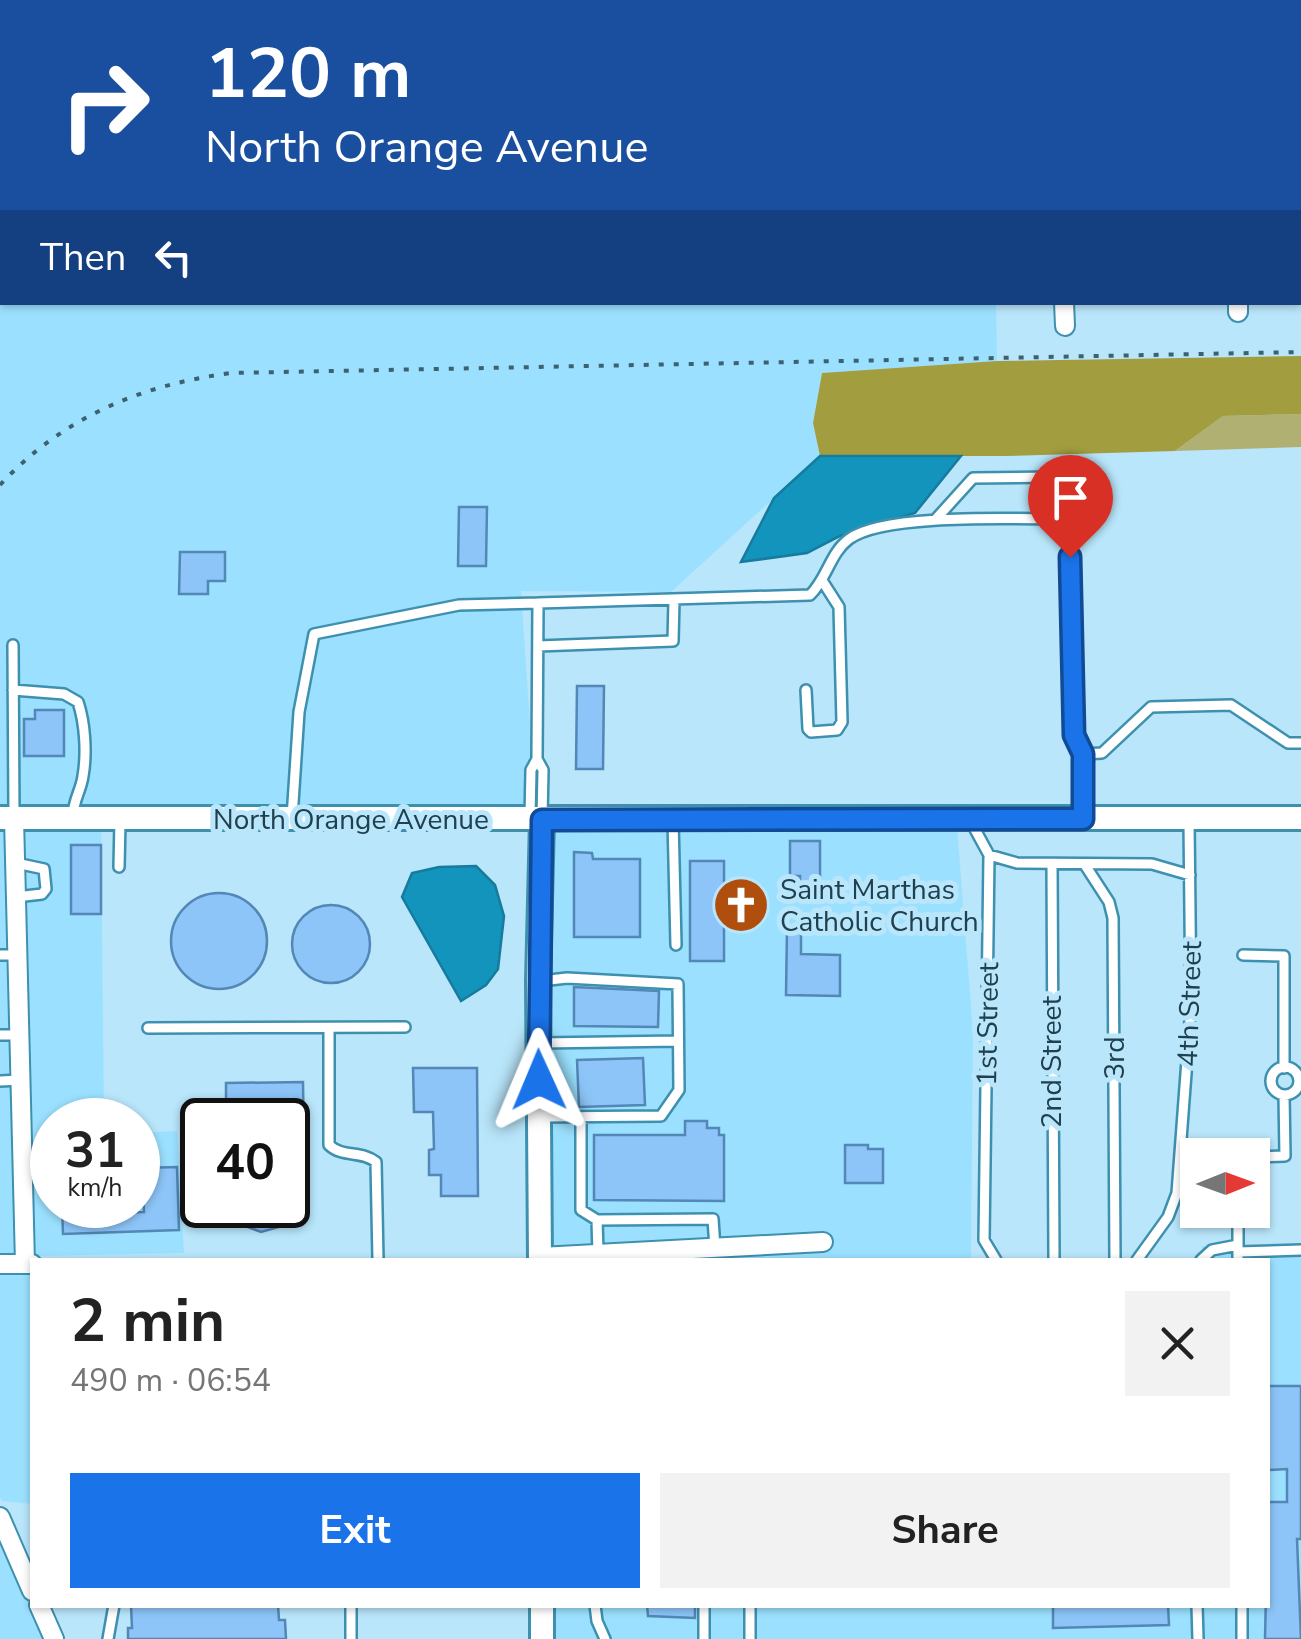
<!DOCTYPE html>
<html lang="en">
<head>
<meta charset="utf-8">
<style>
	:root { --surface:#fff; --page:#f2f2f2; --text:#222; --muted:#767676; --accent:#1a73e8 }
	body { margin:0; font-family:"Nunito Sans",sans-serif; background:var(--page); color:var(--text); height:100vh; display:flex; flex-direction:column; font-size:38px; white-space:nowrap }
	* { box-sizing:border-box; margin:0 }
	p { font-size:32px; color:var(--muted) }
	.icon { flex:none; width:55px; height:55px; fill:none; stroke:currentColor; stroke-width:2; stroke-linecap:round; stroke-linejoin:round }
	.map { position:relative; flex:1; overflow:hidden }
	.drawer { position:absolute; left:30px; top:1258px; width:1240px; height:350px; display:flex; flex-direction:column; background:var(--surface); border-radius:0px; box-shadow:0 2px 8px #0004 }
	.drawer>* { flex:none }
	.hud { position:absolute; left:0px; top:0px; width:1302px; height:305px; box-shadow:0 2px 8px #0004; background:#1a4fa0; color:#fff; overflow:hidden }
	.needle { width:65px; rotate:89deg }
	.controls { position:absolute; left:1180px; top:1138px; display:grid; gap:20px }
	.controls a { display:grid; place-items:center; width:90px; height:90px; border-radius:0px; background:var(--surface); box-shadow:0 2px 8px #0004; font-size:50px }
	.speed { position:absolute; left:30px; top:1098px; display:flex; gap:20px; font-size:50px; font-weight:700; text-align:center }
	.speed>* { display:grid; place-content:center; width:130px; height:130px; border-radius:50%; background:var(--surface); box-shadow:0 2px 8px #0004; line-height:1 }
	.speed small { font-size:25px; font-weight:400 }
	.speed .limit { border:5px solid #111; border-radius:15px; background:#fff; color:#111 }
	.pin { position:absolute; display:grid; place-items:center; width:85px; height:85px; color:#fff; margin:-102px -42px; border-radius:50% 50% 50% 0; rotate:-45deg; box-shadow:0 0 10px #0007 }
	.pin .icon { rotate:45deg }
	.me { position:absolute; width:110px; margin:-55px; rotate:359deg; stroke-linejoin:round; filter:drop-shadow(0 0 8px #0008) }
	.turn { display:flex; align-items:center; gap:35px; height:210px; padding:0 40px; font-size:45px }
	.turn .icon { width:130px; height:130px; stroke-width:2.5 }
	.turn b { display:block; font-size:70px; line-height:85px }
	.then { display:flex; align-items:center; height:95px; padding:0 40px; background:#0003; gap:20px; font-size:38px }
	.round { display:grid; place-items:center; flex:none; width:105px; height:105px; border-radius:0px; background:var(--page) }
	.overview { display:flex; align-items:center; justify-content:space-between; height:170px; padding:0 40px }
	h1 { font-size:60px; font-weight:700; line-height:75px }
	.action { display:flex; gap:20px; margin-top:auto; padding:20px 40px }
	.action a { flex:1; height:115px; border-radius:0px; background:var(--accent); color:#fff; font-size:40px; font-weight:700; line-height:115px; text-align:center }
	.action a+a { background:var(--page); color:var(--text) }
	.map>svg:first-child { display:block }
	.built { fill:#9be1ff }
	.green { fill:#b1b073 }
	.forest { fill:#a29e3f }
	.water { fill:#1294bd; stroke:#167b9c; stroke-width:2.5 }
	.building { fill:#8dc5f8; stroke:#5287b6; stroke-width:2.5 }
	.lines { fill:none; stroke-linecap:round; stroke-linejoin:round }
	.lane-casing { stroke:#3e90af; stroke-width:14 }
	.street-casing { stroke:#3e90af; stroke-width:22 }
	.secondary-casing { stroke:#3e90af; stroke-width:28 }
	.lane { stroke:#fff; stroke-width:9 }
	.street { stroke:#fff; stroke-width:18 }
	.secondary { stroke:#fff; stroke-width:22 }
	.rail { stroke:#3e6170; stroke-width:4; stroke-dasharray:5 10; stroke-linecap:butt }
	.route-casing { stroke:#114b97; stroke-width:25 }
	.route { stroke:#1a73e8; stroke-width:18 }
	.labels { text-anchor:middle; stroke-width:10; stroke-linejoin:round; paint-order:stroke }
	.street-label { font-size:28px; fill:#1f404e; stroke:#b9e6fb }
	.poi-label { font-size:28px; fill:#1f404e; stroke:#b9e6fb; text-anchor:start }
</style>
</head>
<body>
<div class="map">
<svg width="1301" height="1639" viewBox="0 0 1301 1639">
	<rect width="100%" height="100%" fill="#b9e6fb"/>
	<path class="built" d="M0,0l533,2h-531v300l994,1 1,58 -175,12 -9,50 7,33 -149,136 -150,-1 15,222 -536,-3z
		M550,0h403l-403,2z
		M101,825l3,295h-52v85h86v-72l39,-2 7,122 -151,3 -11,-430z
		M0,826h6l10,430h-16z
		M957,827l16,205 -2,228h-348l208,-11 -1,-15 -282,15 -1,-268 3,-153z
		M1202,1246l99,3v390h-751v-34h718v-345h-66z
		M0,1271h32v233l-30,-3 -2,-4z
		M0,1538l26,59 17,42h-43z"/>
	<path class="green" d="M1301,414v33l-126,4 48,-35z"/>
	<path class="forest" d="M1301,356v58l-78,2 -48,35 -169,5h-186l-7,-33 9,-50 175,-12z"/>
	<path class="water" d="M820,456h141l-46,57 -75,23 -33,17 -66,9 33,-64z
		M476,866l19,19 9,31 -6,53 -12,16 -25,16 -59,-104 10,-24 27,-6z"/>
	<path class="building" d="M459,507h28l-1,59h-28z
		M180,552h45v29h-17v13h-29z
		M577,686h27l-1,83h-27z
		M35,710h29v46h-40v-37h11z
		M790,841h30v48h-20v-13h-10z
		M71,845h30v69h-30z
		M574,852l18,1 1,6h47v78h-66z
		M690,861h34v100h-34z
		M171 941a48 48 0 1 1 96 0a48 48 0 1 1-96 0Z
		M292 944a39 39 0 1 1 78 0a39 39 0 1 1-78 0Z
		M787,928h14v26l39,1v41l-54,-1z
		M574,987l85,4 -1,36 -84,-1z
		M643,1058l2,47 -66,2 -2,-47z
		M413,1068h64l1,128h-37v-21h-12v-25l5,-1 -1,-37h-19z
		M303,1082l1,66h-16v-28h-62v-37z
		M685,1121h22v7h12v7h5v66l-130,-1v-65h91z
		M845,1145h23v4h15v34h-38z
		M177,1167l2,63 -116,4 -1,-29h53v8l29,-1 -2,-44z
		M228,1205h70l-19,22 -18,5 -21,-8z
		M1268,1386h33v153h-4l4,100h-36l3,-137h19v-33l-19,1z
		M131,1605h147l1,15h6l1,19h-158v-11h4z
		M647,1605h48v13l-47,-2z
		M1053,1605h115l1,20 -116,3z"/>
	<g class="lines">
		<g class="lane-casing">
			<path id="lane" d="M287,0v2
				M371,0l1,2
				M490,0v2
				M624,0v2
				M801,0v2
				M1283,0l2,2
				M47,2l1,-2
				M136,2v-2
				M0,82l2,1
				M1062,519l7,12 5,204 9,19v63
				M13,645l1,172
				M538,646l135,-5 1,-41
				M13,690l51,4 14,8c7,21 9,51 5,74 -2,15 -9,22 -10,39
				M806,690l2,39 3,3 26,-2 5,-8 -3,-115 -16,-25
				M1083,754l19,-1 49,-46 80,-2 57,38h13
				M537,759l1,-156 272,-8c17,-16 20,-42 39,-56 34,-26 168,-20 213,-20l8,-23 -16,-19 -81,1 -38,42
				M530,817l1,-47 6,-11 6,11 -1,48
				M292,818l7,-106 15,-78 145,-29 79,-2
				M673,820l3,125
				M971,822l18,33 -5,385 12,20
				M989,855l28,8 135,1 38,11
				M1052,864l2,396
				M1085,865l24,37 4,16 2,342
				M119,867l1,-46
				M16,897l26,-3 4,-5 -2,-20 -28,-6
				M0,955h17
				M1243,955l41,1v112
				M148,1028l257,-1
				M329,1028v117c14,13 32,5 47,17l2,98
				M0,1035h19
				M541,1043l137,-2
				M1271 1081a14 14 0 1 1 28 0a14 14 0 1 1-28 0Z
				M0,1081l20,-1
				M540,1117l121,-1 18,-26 -1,-106 -111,-6 -26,3
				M581,1117v93l16,10 116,-1 2,29
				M1252,1157l33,-1 -1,-61
				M1238,1210v50
				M597,1220l1,33
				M1238,1252l63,-2
				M1137,1260l31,-43 9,-24 14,-186 -2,-186
				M1201,1260l11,-10 26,-5
				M595,1605l2,16 8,18
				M704,1605v34
				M750,1605v34
				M1197,1605l1,34
				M1242,1605v34
				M108,1639l6,-34
				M351,1639v-34"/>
		</g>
		<g class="street-casing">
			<path id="street" d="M541,0v2
				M1058,0v2
				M1236,0v2
				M962,2v-2
				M1064,302l1,24
				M1238,302v10
				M14,818l11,446
				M540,1257l283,-15
				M0,1264h32
				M0,1517l32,74
				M39,1605l15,34"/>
		</g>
		<g class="secondary-casing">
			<path id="secondary" d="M0,818h1301
				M540,1260l-2,-279 4,-161
				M542,1605v34"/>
		</g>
		<use href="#lane" class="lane"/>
		<use href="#street" class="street"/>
		<use href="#secondary" class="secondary"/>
		<path class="rail" d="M0,485c63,-68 141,-100 231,-112l1070,-21"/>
	</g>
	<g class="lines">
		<g class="route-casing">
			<path id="route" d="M539,1080l3,-260 541,-1v-65l-9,-19 -4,-178"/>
		</g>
		<use href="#route" class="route"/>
	</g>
	<defs>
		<g id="church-disc" transform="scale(2.875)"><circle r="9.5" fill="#af4e0d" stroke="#b9e6fb"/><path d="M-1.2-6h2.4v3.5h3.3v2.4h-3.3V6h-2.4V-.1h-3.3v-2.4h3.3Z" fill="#fff"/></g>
	</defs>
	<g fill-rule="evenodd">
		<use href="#church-disc" x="741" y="905"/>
	</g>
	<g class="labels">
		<g class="street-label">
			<text x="351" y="829">North Orange Avenue</text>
			<text transform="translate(1189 1004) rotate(-88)" y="10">4th Street</text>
			<text transform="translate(987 1024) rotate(-89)" y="10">1st Street</text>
			<text transform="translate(1114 1058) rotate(-90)" y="10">3rd</text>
			<text transform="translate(1051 1062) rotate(-90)" y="10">2nd Street</text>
		</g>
		<g class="poi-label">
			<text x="780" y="899">Saint Marthas<tspan x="780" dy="32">Catholic Church</tspan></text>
		</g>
	</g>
</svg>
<div class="controls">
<a><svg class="needle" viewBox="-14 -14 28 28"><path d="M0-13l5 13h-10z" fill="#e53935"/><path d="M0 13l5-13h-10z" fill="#767676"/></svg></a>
</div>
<div class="speed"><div>31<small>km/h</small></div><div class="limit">40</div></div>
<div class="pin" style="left:1070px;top:557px;background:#d93025"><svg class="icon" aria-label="arrive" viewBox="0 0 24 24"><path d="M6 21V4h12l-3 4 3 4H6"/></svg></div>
<svg class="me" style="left:539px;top:1080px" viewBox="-20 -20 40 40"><path d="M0-17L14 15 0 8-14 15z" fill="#1a73e8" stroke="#fff" stroke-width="4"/></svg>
<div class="hud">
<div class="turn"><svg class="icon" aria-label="right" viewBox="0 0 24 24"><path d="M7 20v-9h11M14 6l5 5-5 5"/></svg><div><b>120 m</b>North Orange Avenue</div></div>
<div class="then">Then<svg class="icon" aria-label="left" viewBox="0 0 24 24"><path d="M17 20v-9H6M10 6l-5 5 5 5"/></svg></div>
</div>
<section class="drawer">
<div class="overview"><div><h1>2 min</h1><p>490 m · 06:54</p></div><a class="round"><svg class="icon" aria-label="close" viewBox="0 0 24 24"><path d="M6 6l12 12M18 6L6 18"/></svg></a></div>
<div class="action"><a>Exit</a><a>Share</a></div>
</section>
</div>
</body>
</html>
